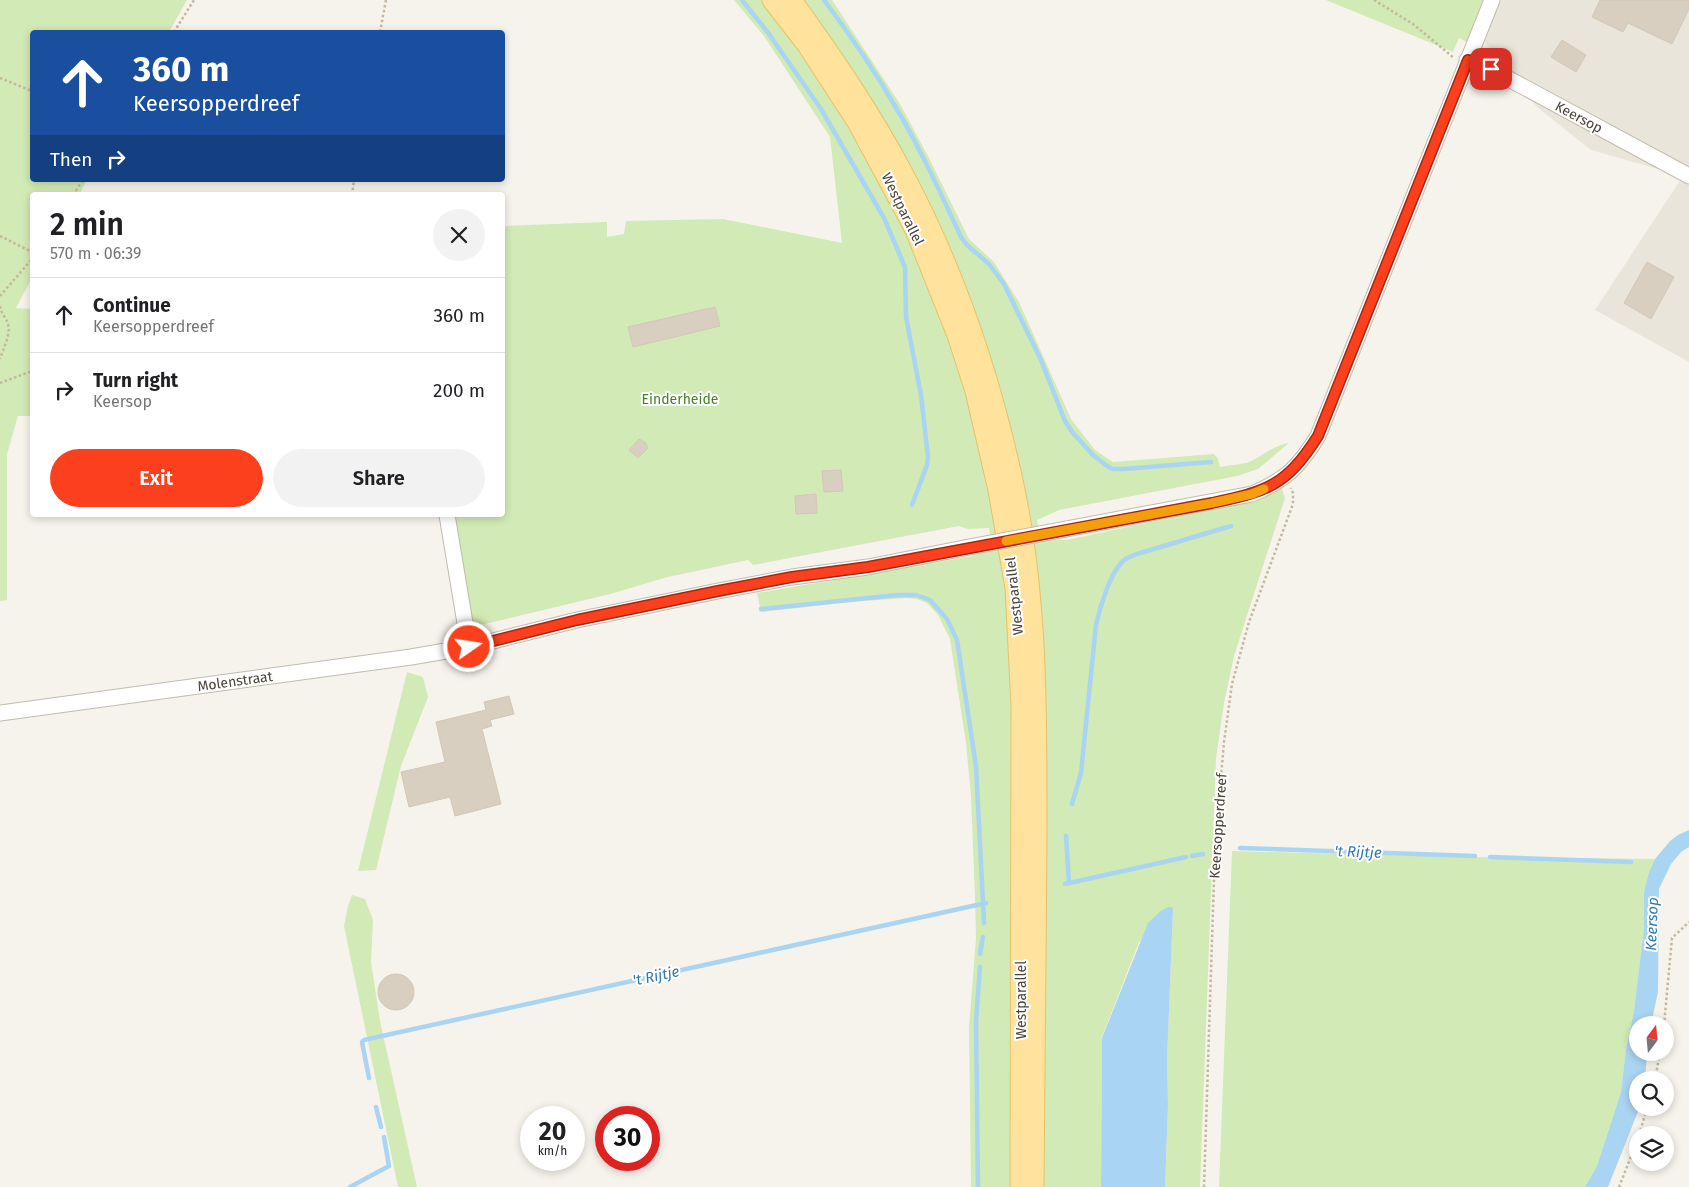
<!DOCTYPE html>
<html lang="en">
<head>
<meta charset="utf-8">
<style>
	:root { --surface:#fff; --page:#f2f2f2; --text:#202124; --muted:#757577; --line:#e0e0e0; --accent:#fc3f1d }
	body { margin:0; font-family:"Fira Sans",sans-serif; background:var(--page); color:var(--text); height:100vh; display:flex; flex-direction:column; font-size:19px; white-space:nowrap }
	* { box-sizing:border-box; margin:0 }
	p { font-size:16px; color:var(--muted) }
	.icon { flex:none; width:28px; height:28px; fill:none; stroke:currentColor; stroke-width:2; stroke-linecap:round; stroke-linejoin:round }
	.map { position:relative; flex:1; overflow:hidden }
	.panel { position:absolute; left:30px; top:192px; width:475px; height:325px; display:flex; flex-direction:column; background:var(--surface); border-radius:5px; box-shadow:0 2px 8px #0003 }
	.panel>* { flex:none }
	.banner { position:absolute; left:30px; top:30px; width:475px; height:152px; border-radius:5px; box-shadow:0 2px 8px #0003; background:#1a4fa0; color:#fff; overflow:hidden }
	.needle { width:32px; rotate:16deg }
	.tools { position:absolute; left:1629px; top:1016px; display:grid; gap:10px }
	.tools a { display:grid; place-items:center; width:45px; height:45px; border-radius:50%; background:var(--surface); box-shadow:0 2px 8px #0003; font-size:25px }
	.speed { position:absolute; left:520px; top:1106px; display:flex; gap:10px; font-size:25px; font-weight:700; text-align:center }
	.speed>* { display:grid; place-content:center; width:65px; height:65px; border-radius:50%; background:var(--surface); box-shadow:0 2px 8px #0003; line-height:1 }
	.speed small { font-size:12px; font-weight:400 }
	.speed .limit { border:8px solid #d22; background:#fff; color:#111 }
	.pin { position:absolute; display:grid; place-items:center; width:42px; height:42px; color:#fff; margin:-21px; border-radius:10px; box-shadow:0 2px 8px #0006 }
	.me { position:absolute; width:55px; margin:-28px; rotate:77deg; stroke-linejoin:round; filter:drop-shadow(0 0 4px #0008) }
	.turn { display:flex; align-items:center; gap:18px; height:105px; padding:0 20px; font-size:22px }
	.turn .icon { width:65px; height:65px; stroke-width:2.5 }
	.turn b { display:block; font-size:35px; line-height:42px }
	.then { display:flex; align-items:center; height:48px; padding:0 20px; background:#0003; gap:10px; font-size:19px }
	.round { display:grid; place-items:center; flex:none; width:52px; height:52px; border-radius:26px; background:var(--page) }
	.head { display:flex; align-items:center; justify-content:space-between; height:85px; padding:0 20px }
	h1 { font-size:30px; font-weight:600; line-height:38px }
	.button { display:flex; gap:10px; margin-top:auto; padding:10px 20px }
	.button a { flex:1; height:58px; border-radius:30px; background:var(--accent); color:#fff; font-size:20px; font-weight:600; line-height:58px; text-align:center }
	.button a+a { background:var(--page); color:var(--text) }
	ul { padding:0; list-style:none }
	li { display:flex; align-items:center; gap:15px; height:75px; padding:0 20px; border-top:1px solid var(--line) }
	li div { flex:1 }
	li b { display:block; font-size:19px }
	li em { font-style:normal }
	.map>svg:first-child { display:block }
	.residential { fill:#eae5da }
	.green { fill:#d2eab5 }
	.water { fill:#a9d4f2 }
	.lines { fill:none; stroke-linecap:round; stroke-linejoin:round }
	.stream { stroke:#a9d4f2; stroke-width:4.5 }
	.building { fill:#d8cfc1; stroke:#d3c7b4 }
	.minor-casing { stroke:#c2bbae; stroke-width:17 }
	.major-casing { stroke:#e6c16a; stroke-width:21 }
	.path { stroke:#c4b79f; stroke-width:2.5; stroke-dasharray:2.5 2.5; stroke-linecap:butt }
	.minor { stroke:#fff; stroke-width:15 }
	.major { stroke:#ffe39c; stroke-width:19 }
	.minor-bridge-casing { stroke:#c2bbae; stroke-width:17; stroke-linecap:butt }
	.minor-bridge { stroke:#fff; stroke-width:15 }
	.route-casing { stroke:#a42913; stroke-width:12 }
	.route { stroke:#fc3f1d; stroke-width:9 }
	.slow { stroke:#f59e0b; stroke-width:9 }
	.labels { text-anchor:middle; stroke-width:4; stroke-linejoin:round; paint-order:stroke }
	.street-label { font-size:14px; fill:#4b4439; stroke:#fff }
	.park-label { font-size:14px; fill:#4a7f2a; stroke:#fff }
	.water-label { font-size:15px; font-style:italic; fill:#2e7ab2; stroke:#fff }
</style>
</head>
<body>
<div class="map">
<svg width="1689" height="1187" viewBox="0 0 1689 1187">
	<rect width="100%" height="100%" fill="#f6f3ec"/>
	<path class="residential" d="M1497,0h192v362l-94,-52 88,-134 -92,-26 -54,-43 -54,-67z"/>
	<path class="green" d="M0,0h187l-18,32h-137v148h55l-8,15h-47v83l-16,30 16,1v107h-14l-11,38v146l-7,1z
		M734,0h33l69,97 97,187 54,175 25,165 3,563h-44l-2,-160 7,-89 -1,-41 -4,-100 -5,-54 -16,-104 -12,-24 -11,-12 -10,-4 -10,-1 -58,4 -88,10 -4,-19 215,-37 20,-8 -3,-20 -21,1 -9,-3 -206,39 -5,-5 -80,17 -58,17 -138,33 -24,-112h54l1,-289 104,-4v15l17,-3 2,-13 97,-2 119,24 -12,-106 -66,-101z
		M797,0h35l68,104 29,54 40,81 25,23 25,40 52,117 24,31 18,12 101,-8 4,5 2,8c10,-2 20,-2 29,-5 14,-6 25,-17 40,-19l-31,26 -21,7 -178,34 -22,10 4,19 26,1 145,-31 69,-23 4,12 -51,158 -10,47 -8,55 -16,429h-35l3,-81 -1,-45 6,-151 -34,32 -37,95 -1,150h-63l-26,-735z
		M1326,0h157l-16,42 -8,-4 -6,14z
		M407,672l16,5 5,20 -27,69 -25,104 -18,1z
		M1232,851l236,6 187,2 -11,33v36l-10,83 -8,38 -5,43 -24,74 -12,21h-366z
		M352,895l13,4 8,21 -2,42 9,59 37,166h-19l-54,-261 4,-20z"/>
	<path class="water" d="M1689,830v17l-8,5 -10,12 -12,25 -1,103 -7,33h-13v27l9,1 -2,27h-7v28l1,1 -31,78h-23l12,-21 24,-74 5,-43 8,-38 10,-83v-36l5,-19 6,-14 15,-18 8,-6z
		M1168,907h4l1,3 -6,151 1,45 -3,81h-64l1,-149 46,-115 13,-12z"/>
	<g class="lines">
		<path class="stream" d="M742,0l27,34 52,75 63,109 21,49 1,50 15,78 7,62 -1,8 -15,40
			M824,0c27,36 52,73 74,111 24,41 43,83 63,126l6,8 22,19 15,20 37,76 24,61 8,12 20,22 14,11 6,3h11l87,-7
			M761,609l136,-14h19l14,5 17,19 10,21 19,126 8,157
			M1072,804l9,-31 15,-148c4,-18 14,-52 27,-64 4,-4 9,-5 14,-7l94,-28
			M1066,836l3,47
			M1240,848l235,8
			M1192,856l11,-2
			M1490,857l141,5
			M1065,884l121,-27
			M980,954l3,-17
			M369,1078l-7,-36 2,-2 622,-137
			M376,1107l5,20
			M350,1187l39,-21 -5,-29
			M978,1187l-2,-166 4,-54"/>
	</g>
	<path class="building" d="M1600,0h89v9l-17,35 -44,-21 -5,9 -31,-15z
		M1562,40l24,15 -10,17 -25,-15z
		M1647,262l27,15 -23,42 -27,-16z
		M715,307l5,19 -87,21 -5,-20z
		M639,439l6,3 3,6 -10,10 -9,-8z
		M841,470l2,21 -19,1 -2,-21z
		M816,494l1,19 -21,1 -1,-18z
		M509,696l5,18 -24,6 2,6 -10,3 19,75 -46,12 -5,-19 -41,10 -8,-35 44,-10 -9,-40 50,-12 -2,-8z
		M378 992a18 18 0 1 1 36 0a18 18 0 1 1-36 0Z"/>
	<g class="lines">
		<g class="minor-casing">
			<path id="minor" d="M1467,60l16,5 206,111
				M447,515l22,132
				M1066,529l186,-35c34,-14 47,-27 66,-58l174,-436
				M0,713l411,-56 58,-10 108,-27 141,-29 74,-14 76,-10 96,-19"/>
		</g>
		<g class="major-casing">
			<path id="major" d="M772,0l35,45 50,77 58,108 42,105 18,56 23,99 17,98 6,118 -1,481
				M792,0c40,56 79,112 111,173 53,99 89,207 112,317 24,116 22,236 22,354 -1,114 -2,229 -3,343"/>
		</g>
		<path class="path" d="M1374,0l39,24 41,34
			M174,32l20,-32
			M380,32l6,-32
			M0,78l32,13
			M73,195l10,-15
			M352,195l2,-15
			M0,236l32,16
			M0,296l32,-37
			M0,306c1,8 6,11 8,18 3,11 -5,25 -8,35
			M0,383l32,-12
			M1664,1025l8,-87 17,-16
			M1655,1080l5,-28
			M1639,1135l8,-27
			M1204,1187l11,-339 9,-106 8,-58 17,-62 44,-118v-11l-2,-5
			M1619,1187l19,-48"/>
		<use href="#minor" class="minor"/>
		<use href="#major" class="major"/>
		<g class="minor-bridge-casing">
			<path id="minor-bridge" d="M964,548l102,-19"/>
		</g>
		<use href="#minor-bridge" class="minor-bridge"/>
	</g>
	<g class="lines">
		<g class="route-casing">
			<path id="route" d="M469,647l108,-27 141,-29 74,-14 76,-10 344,-64c56,-12 74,-17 106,-67l150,-376 15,5 8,4"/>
		</g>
		<use href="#route" class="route"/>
		<path class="slow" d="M1006,541l206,-38 40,-9 12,-5"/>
	</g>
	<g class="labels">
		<g class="street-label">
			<text transform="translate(1579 117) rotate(28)" y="5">Keersop</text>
			<text transform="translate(903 209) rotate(64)" y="5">Westparallel</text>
			<text transform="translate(1014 596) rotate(-96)" y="5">Westparallel</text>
			<text transform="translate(235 681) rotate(-8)" y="5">Molenstraat</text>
			<text transform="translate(1218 826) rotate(-86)" y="5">Keersopperdreef</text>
			<text transform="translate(1021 1000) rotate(-90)" y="5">Westparallel</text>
		</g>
		<g class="park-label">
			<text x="680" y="404">Einderheide</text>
		</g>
		<g class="water-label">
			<text transform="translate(1358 852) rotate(2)" y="5">'t Rijtje</text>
			<text transform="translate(1652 924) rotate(-88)" y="5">Keersop</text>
			<text transform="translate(656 976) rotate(-12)" y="5">'t Rijtje</text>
		</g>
	</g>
</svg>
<div class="tools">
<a><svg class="needle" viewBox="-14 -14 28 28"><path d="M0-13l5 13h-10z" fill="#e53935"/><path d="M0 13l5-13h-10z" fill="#757577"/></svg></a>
<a><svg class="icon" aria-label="search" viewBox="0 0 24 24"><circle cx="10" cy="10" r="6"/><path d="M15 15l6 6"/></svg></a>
<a><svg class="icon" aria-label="layers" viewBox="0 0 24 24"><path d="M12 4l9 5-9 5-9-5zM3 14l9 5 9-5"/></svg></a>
</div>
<div class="speed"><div>20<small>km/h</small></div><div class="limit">30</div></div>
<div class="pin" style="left:1491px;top:69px;background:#d93025"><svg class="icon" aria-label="arrive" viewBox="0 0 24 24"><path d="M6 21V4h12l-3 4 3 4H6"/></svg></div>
<svg class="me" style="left:469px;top:647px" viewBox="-20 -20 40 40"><circle r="17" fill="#fc3f1d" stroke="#fff" stroke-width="3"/><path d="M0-11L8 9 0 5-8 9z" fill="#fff"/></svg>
<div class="banner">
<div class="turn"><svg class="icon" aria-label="ahead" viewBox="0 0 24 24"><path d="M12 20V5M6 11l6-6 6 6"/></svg><div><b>360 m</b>Keersopperdreef</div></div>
<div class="then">Then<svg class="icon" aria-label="right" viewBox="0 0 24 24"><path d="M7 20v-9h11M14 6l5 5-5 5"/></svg></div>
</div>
<section class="panel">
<div class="head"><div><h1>2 min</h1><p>570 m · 06:39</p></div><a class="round"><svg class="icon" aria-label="close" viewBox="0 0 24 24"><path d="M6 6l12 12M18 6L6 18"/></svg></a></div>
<ul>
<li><svg class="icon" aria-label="ahead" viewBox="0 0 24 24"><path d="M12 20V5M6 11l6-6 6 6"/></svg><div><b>Continue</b><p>Keersopperdreef</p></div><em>360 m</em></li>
<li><svg class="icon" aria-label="right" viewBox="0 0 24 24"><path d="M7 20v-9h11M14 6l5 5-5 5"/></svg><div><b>Turn right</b><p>Keersop</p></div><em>200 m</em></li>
</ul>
<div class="button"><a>Exit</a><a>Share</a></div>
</section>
</div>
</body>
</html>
